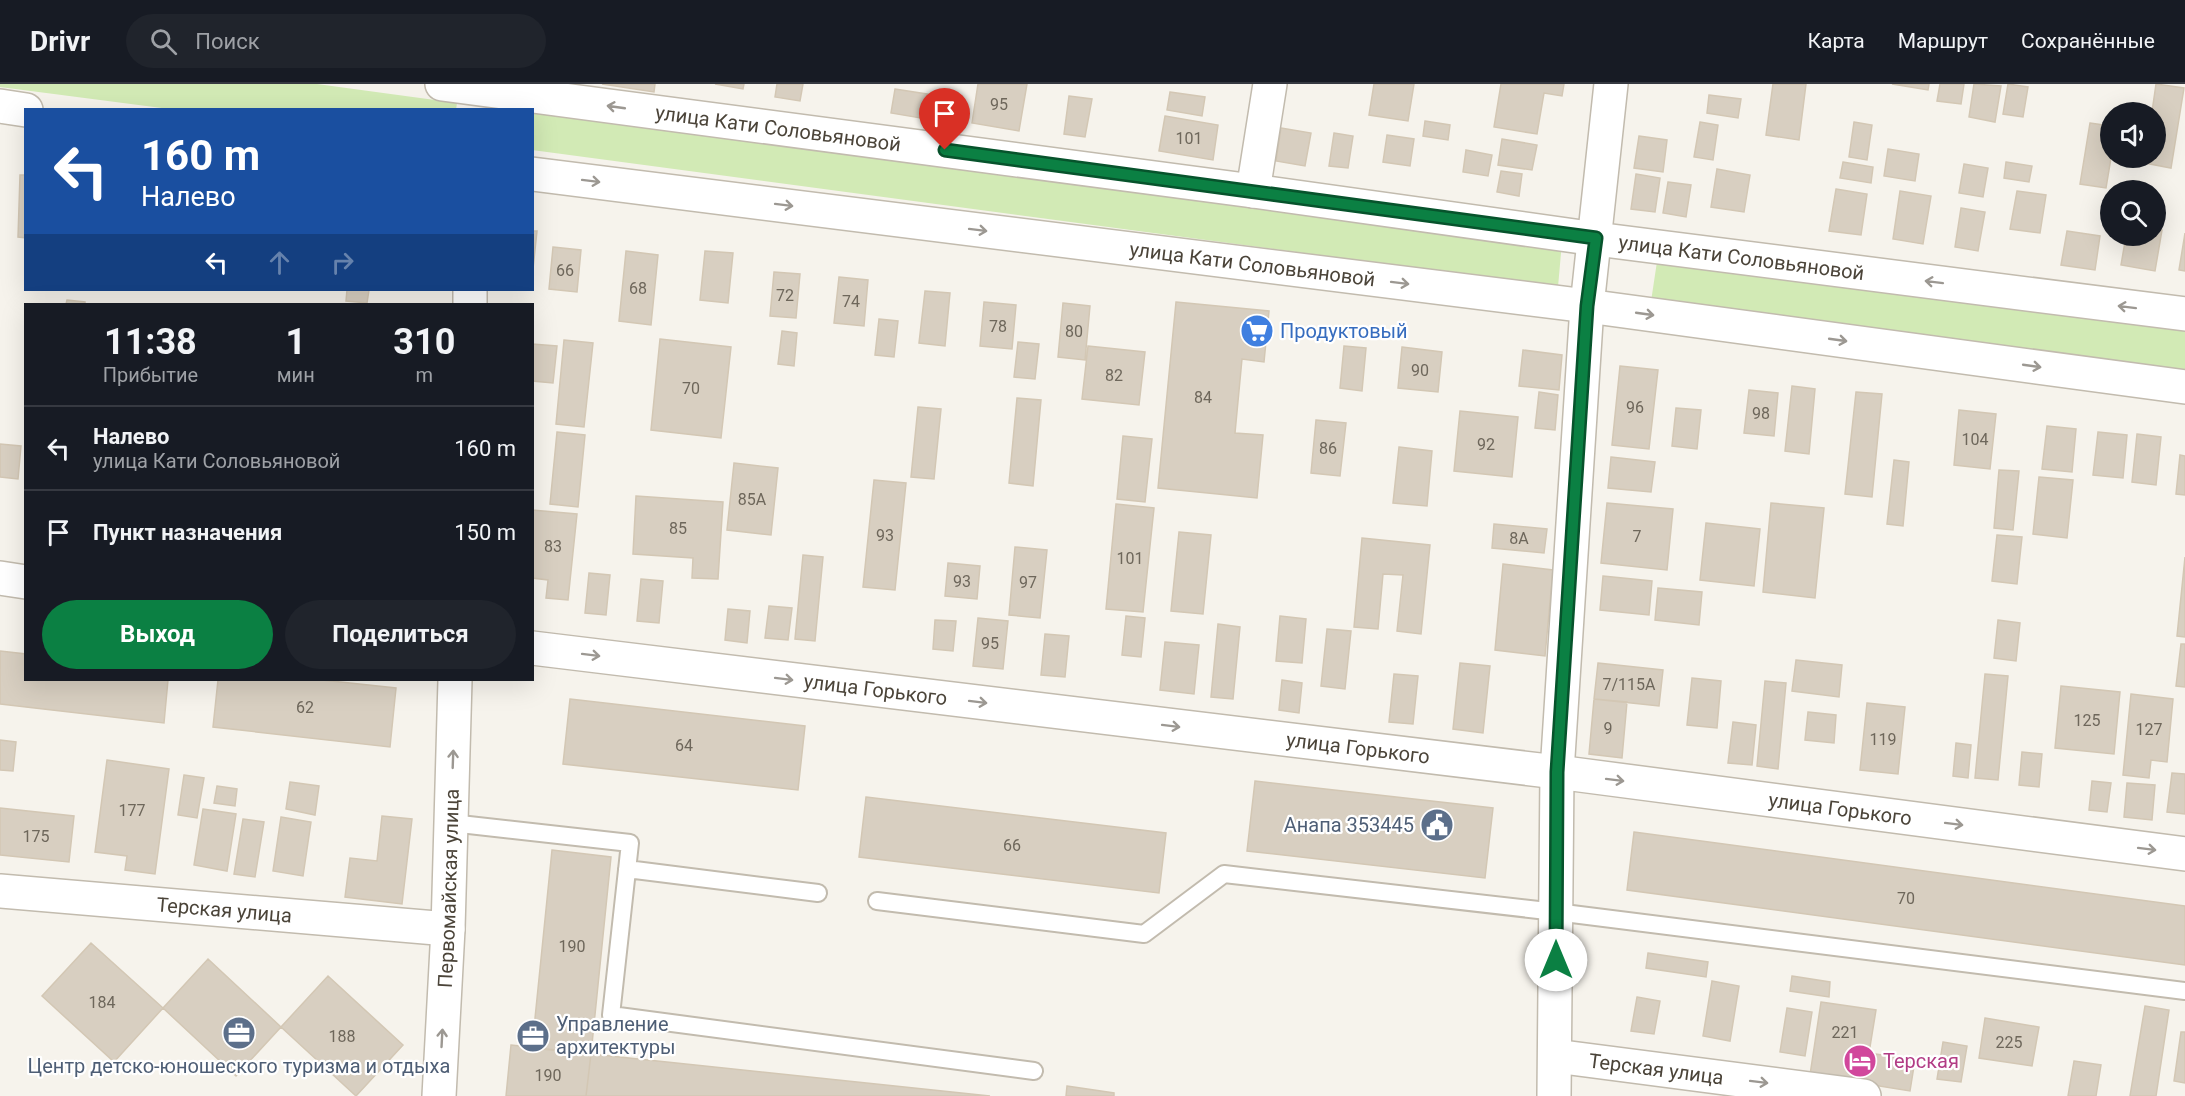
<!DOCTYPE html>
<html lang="ru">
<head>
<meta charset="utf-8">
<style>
	:root { --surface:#171b24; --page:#20242c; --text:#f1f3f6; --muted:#9ea1a6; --line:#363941; --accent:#0b8043 }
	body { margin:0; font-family:Roboto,sans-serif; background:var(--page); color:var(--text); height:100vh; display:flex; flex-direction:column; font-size:22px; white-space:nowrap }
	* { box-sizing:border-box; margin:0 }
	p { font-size:20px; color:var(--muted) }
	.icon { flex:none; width:33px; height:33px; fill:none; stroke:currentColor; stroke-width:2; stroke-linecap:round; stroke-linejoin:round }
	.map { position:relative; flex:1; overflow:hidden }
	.sheet { position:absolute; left:24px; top:219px; width:510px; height:378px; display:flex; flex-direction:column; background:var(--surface); border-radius:0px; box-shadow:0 6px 24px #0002 }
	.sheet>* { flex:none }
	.banner { position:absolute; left:24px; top:24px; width:510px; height:183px; border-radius:0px; box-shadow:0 6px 24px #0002; background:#1a4fa0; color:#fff; overflow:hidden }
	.controls { position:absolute; left:2100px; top:18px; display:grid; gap:12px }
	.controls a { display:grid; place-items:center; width:66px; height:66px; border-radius:50%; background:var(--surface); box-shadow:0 6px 24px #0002; font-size:30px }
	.pin { position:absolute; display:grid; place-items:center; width:51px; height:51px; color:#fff; margin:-62px -26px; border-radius:50% 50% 50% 0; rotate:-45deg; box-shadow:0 0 6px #0007 }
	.pin .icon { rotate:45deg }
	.me { position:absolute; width:66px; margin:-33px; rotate:0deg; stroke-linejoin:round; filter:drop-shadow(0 0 4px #0008) }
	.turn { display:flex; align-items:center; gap:21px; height:126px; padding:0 18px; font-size:27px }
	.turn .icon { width:78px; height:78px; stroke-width:2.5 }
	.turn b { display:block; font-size:42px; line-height:51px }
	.lanes { display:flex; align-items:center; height:57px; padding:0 18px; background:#0003; justify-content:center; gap:30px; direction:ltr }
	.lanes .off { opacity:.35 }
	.eta { display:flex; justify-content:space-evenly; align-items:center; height:102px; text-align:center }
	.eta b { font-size:36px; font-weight:700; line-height:42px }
	.primary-button { display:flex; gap:12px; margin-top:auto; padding:12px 18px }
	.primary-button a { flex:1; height:69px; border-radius:36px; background:var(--accent); color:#fff; font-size:24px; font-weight:700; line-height:69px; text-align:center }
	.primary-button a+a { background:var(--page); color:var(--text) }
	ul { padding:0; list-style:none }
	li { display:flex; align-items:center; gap:18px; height:84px; padding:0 18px; border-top:2px solid var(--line) }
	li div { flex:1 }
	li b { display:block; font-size:22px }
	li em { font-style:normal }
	header { display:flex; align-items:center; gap:36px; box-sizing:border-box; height:84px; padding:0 30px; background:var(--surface); border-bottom:2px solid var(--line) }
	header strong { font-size:28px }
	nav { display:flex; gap:33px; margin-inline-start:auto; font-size:21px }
	.search { width:420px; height:54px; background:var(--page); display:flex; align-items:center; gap:15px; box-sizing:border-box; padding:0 21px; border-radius:33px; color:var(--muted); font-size:22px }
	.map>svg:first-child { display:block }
	.green { fill:#d2eab5 }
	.building { fill:#d8cfc1; stroke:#d3c7b4; stroke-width:1.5 }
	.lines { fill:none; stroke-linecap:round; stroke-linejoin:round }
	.service-casing { stroke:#c2bbae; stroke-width:20 }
	.minor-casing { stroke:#c2bbae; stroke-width:36 }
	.service { stroke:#fff; stroke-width:16 }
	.minor { stroke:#fff; stroke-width:33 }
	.oneway { stroke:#9c9892 }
	.route-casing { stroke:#07532c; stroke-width:15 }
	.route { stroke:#0b8043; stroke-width:10 }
	.labels { text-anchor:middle; stroke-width:4.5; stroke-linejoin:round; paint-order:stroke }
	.number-label { font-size:16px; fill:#6e675b }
	.street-label { font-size:20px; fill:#4b4439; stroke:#fff }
	.shop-label { font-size:20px; fill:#366cbe; stroke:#fff; text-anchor:start }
	.service-label { font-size:20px; fill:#4e5e75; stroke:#fff; text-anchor:end }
	.hotel-label { font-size:20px; fill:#b23c85; stroke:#fff; text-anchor:start }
</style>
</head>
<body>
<header>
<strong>Drivr</strong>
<div class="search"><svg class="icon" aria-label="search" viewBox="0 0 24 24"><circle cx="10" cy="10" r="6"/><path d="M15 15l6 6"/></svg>Поиск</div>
<nav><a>Карта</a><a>Маршрут</a><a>Сохранённые</a></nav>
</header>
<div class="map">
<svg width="2185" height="1012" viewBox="0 0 2185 1012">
	<rect width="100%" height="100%" fill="#f6f3ec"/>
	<path class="green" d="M0,0h317l140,19 -1,7h-279l-177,-23z
		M533,26l1029,132 -4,45 -1026,-137z
		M1658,171l527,68v55l-535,-70z"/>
	<path class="building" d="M602,0h53l-1,8z
		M715,0h29l-1,5z
		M777,0h26l-3,17 -25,-4z
		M978,0h49l-8,47 -47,-8z
		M1374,0h40l-6,37 -39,-6z
		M1501,0h63l-2,12 -18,-3 -7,41 -43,-7z
		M1773,0h33l-7,56 -33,-5z
		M1892,0h37l-1,6z
		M1940,0h24l-3,20 -24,-3z
		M1974,0l27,2 -6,36 -26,-5z
		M2008,0l20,3 -5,30 -20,-3z
		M2156,0l28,4 -13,80 -27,-5 1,-5h11v-46h-4z
		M895,5l64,10 -3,25 -65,-11z
		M1170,8l35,5 -3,19 -35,-6z
		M1709,11l32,4 -3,19 -31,-5z
		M1069,12l23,3 -7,38 -21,-3z
		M1165,32l53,9 -5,35 -54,-9z
		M1425,37l25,4 -2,15 -25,-4z
		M1700,38l18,3 -5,35 -19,-3z
		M1854,38l18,3 -5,35 -18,-3z
		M2090,39l20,3 1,32 -5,30 -26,-4z
		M1281,44l30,5 -6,33 -29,-5z
		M1334,49l19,3 -5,32 -19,-2z
		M1387,51l27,4 -4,27 -27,-4z
		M1639,52l28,4 -4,32 -29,-4z
		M1502,55l35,6 -5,25 -34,-5z
		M1888,65l31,5 -4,27 -31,-5z
		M1466,66l26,5 -4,21 -25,-4z
		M1843,78l30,5 -2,16 -31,-5z
		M2006,78l26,4 -3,16 -25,-4z
		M1964,80l24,4 -5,29 -24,-4z
		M1717,85l33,6 -6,37 -33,-5z
		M1501,87l21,3 -3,22 -22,-4z
		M1636,90l24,4 -5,34 -24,-3z
		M20,91h6v63l-8,-1z
		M1668,98l23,3 -5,32 -23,-4z
		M1836,105l31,5 -6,41 -32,-4z
		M1900,107l31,5 -8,48 -30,-5z
		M2017,107l29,4 -6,38 -30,-4z
		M1961,124l24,4 -7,39 -23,-4z
		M2156,145l6,1 -7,41 -34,-6 5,-29h30z
		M532,147h5l-5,47z
		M2067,147l33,5 -5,34 -34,-5z
		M2185,149v38l-6,-1z
		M553,163l28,3 -4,42 -28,-3z
		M626,167l32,4 -7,70 -32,-4z
		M705,167l28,2 -5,50 -28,-3z
		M774,188l26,2 -4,44 -26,-2z
		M839,193l29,3 -4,46 -30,-3z
		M347,206h22l-2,13 -21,-2z
		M925,207l25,2 -5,53 -26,-3z
		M67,216l18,2v2h-19z
		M984,218l32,3 -4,44 -32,-3z
		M1176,218l93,9 -5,51 -22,-3 -7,74 28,2 -6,63 -99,-10z
		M1063,219l27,3 -5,54 -27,-3z
		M879,235l19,2 -4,36 -19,-2z
		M782,247l15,2 -3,33 -16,-2z
		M660,255l71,8 -10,91 -70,-8z
		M564,256l29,3 -9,84 -28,-3z
		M1018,258l21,2 -4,35 -21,-2z
		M532,260l25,2 -4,37 -21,-2z
		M1088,262l57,6 -6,53 -57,-6z
		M1344,262l22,2 -4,43 -22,-3z
		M1402,263l40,5 -4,40 -40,-4z
		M1523,266l39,5 -3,35 -40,-4z
		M1620,282l38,4 -9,79 -37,-4z
		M1792,302l23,3 -6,65 -24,-3z
		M1749,306l29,3 -4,43 -30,-3z
		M1539,308l19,3 -3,35 -20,-2z
		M1856,308l26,2 -10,103 -27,-3z
		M1017,314l24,2 -8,86 -24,-3z
		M918,323l23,2 -7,70 -23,-2z
		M1676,324l25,2 -4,39 -25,-3z
		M1959,326l37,4 -6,55 -36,-4z
		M1460,327l58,6 -6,60 -58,-6z
		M1316,336l30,3 -6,53 -29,-3z
		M2047,342l29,3 -4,43 -30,-3z
		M557,348l28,3 -7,72 -28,-3z
		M2098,348l29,3 -4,43 -30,-3z
		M2137,350l24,3 -5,48 -24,-3z
		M1123,352l29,3 -7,63 -28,-3z
		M0,360l21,2 -3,33 -18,-2z
		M1399,363l33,4 -5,55 -34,-3z
		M2180,371l5,1v39l-9,-1z
		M1611,373l44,5 -4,30 -43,-4z
		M1894,376l15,2 -6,64 -16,-2z
		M734,379l44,5 -7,67 -44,-5z
		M1999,386l20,1 -6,59 -19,-2z
		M2039,393l34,3 -6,58 -34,-4z
		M874,396l32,3 -11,107 -32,-3z
		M636,412l87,6 -5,77 -26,-1 1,-20 -60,-4z
		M1607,419l66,6 -6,61 -66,-7z
		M1771,419l53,5 -9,90 -52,-6z
		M1116,420l38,4 -11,104 -37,-3z
		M532,426l45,4 -9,86 -22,-2 2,-18 -16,-2z
		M1706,439l54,6 -6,57 -54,-6z
		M1494,440l53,5 -3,24 -52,-5z
		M1179,448l32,3 -8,79 -32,-3z
		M1997,451l25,2 -5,47 -25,-3z
		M1362,454l68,7 -9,89 -24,-3 6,-56 -20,-1 -5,55 -24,-2z
		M1015,463l32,3 -7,68 -31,-3z
		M803,471l20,2 -8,84 -20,-2z
		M2185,473v80l-8,-1z
		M948,479l32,3 -3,33 -32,-3z
		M1503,480l50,6 -8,86 -50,-6z
		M589,489l21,2 -4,40 -21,-2z
		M1603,492l49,5 -3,34 -49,-5z
		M641,495l22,2 -4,42 -22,-2z
		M1658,504l44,4 -3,33 -44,-5z
		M769,522l23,2 -4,32 -23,-2z
		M728,525l22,2 -3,32 -22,-3z
		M1126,532l19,2 -4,39 -19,-2z
		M1280,532l26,3 -4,44 -26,-2z
		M978,534l30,3 -5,48 -30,-3z
		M935,536l21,1 -3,30 -20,-2z
		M1998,536l22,3 -4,38 -22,-3z
		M1218,540l22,3 -7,72 -22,-2z
		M1327,545l24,2 -6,58 -24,-3z
		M1045,550l24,2 -4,41 -24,-2z
		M1165,558l34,3 -5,49 -34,-4z
		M2181,560h4v43l-9,-1z
		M0,567l26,3v26h142l-4,43 -164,-19z
		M1796,576l46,5 -3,32 -47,-6z
		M1460,579l30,3 -7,67 -30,-4z
		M1598,579l65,7 -4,36 -65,-7z
		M1394,590l24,2 -5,48 -24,-2z
		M1985,590l23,2 -10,104 -23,-2z
		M1692,594l29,3 -4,47 -30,-3z
		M218,596h104l74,8 -6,59 -177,-20z
		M1282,596l20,3 -3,30 -20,-3z
		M1765,597l21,2 -8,86 -21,-3z
		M2061,602l59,6 -6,62 -59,-6z
		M2131,610l42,5 -6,63 -16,-2 -2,18 -26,-3z
		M570,615l235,27 -7,64 -235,-26z
		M1594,615l33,3 -5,56 -33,-4z
		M1867,619l38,4 -7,67 -38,-4z
		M1808,628l28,3 -2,28 -29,-3z
		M1733,638l23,3 -4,40 -24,-2z
		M0,656l16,2 -3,29 -13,-1z
		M1956,659l15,2 -3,33 -15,-2z
		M2022,668l20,2 -3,33 -20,-2z
		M107,676l62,9 -14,105 -30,-4 2,-14 -32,-4z
		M2172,689l13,1v40l-18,-2z
		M184,691l20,3 -7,40 -19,-3z
		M1255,697l238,27 -8,70 -238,-27z
		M2092,697l19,2 -4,29 -18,-2z
		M290,698l29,4 -4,29 -29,-6z
		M2127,699l28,2 -3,35 -28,-3z
		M217,702l20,3 -2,17 -21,-3z
		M866,713l300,36 -7,60 -300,-36z
		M0,724l74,8 -5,46 -69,-7z
		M203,725l33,5 -9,57 -33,-6z
		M382,732l30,3 -10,85 -57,-7 5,-39 27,3z
		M281,733l30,5 -8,54 -30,-5z
		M243,735l21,3 -9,55 -21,-3z
		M1634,748l551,74v59l-558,-75z
		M552,766l59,7 -20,197 -59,-6z
		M91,859l72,65 -49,54 -72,-66z
		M1648,869l60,9 -2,15 -60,-9z
		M208,875l73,68 -45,49 -73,-68z
		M328,892l75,69 -47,51 -75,-69z
		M1792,892l38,6 -1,15 -39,-6z
		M1712,897l27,5 -9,55 -27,-5z
		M1637,913l23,4 -6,33 -23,-3z
		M1821,918l55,8 -7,43 46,7 -5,31 -100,-16z
		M2145,922l24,4 -13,86h-26z
		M1787,924l25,4 -7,44 -25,-4z
		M1985,934l54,9 -7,39 -53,-8z
		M2181,948h4v51l-11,-2z
		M1943,958l24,4 -6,36 -24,-3z
		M511,961l80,9 -5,42h-80z
		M591,970l399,42h-404z
		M2074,977l27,4 -5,31h-28z
		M1067,1002l47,7v3h-48z"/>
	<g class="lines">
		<g class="service-casing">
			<path id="service" d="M451,739l179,20 -19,172 423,56
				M627,785l191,24
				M877,817l267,33 80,-60 332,38 629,79"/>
		</g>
		<g class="minor-casing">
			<g id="minor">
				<path id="s1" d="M442,0l811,107 343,48 589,75"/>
				<path d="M0,22l26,4"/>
				<path id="s2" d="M532,90l1055,132 598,81"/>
				<path d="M1253,107l17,-107"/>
				<path d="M470,220v-14"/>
				<path d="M0,494l26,4"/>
				<path id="s3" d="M532,564l1025,124 628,82"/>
				<path id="s4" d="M0,807l448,38"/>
				<path id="s5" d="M1555,972l309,40"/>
				<path id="s6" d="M439,1012l9,-167 7,-249"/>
				<path d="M1554,1012l3,-324 30,-466 24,-222"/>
			</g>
		</g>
		<use href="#service" class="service"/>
		<use href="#minor" class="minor"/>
	</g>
	<defs><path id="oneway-shaft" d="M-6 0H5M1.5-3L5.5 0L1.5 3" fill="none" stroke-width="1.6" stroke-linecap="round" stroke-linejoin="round" transform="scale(1.5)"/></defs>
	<g class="oneway">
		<use href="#oneway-shaft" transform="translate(616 23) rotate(-172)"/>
		<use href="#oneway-shaft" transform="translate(591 97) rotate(7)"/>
		<use href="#oneway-shaft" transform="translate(784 121) rotate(7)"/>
		<use href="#oneway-shaft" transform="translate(978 146) rotate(7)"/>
		<use href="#oneway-shaft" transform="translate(1934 198) rotate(-173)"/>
		<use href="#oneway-shaft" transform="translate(1400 199) rotate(7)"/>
		<use href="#oneway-shaft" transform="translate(2127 223) rotate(-173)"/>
		<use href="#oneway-shaft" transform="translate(1645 230) rotate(8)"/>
		<use href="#oneway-shaft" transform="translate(1838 256) rotate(8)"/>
		<use href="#oneway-shaft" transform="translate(2032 282) rotate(8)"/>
		<use href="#oneway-shaft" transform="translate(591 571) rotate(7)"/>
		<use href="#oneway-shaft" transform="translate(784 595) rotate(7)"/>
		<use href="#oneway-shaft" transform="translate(978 618) rotate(7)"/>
		<use href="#oneway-shaft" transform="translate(1171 642) rotate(7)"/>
		<use href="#oneway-shaft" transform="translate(453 675) rotate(-88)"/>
		<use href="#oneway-shaft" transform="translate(1615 696) rotate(7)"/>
		<use href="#oneway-shaft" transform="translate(1954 740) rotate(7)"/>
		<use href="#oneway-shaft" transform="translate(2147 765) rotate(7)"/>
		<use href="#oneway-shaft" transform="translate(442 954) rotate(-87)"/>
		<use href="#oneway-shaft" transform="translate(1759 998) rotate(7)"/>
	</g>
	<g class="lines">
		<g class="route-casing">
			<path id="route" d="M945,66l651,88 -9,68 -30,466 -1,188"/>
		</g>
		<use href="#route" class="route"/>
	</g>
	<defs>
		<g id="supermarket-disc" transform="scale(1.725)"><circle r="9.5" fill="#3f7fe0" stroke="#fff"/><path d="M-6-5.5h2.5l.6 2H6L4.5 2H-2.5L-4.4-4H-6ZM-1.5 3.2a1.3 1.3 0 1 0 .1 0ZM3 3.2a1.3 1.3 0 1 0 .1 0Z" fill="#fff"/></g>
		<g id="civic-disc" transform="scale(1.725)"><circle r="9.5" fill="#5c6f8a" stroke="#fff"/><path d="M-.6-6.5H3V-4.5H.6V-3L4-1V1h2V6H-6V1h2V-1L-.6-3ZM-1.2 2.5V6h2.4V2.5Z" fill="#fff"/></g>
		<g id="office-disc" transform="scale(1.725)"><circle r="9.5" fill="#5c6f8a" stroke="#fff"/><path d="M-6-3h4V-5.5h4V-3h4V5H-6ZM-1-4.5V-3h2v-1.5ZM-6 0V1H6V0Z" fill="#fff"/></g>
		<g id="hotel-disc" transform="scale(1.725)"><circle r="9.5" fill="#d1479c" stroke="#fff"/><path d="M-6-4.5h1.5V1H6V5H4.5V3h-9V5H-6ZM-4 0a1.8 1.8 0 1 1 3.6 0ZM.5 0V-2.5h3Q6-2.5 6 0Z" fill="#fff"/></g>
	</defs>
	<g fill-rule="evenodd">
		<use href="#supermarket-disc" x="1257" y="247"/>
		<use href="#civic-disc" x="1437" y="741"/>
		<use href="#office-disc" x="239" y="949"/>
		<use href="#office-disc" x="533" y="952"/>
		<use href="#hotel-disc" x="1860" y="977"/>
	</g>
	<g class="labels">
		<g class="number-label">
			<text x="999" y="26">95</text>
			<text x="1189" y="60">101</text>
			<text x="565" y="192">66</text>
			<text x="638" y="210">68</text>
			<text x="785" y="217">72</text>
			<text x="851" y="223">74</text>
			<text x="998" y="248">78</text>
			<text x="1074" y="253">80</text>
			<text x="1420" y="292">90</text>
			<text x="1114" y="297">82</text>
			<text x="691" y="310">70</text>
			<text x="1203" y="319">84</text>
			<text x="1635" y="329">96</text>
			<text x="1761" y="335">98</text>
			<text x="1975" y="361">104</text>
			<text x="1486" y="366">92</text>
			<text x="1328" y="370">86</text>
			<text x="752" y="421">85А</text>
			<text x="678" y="450">85</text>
			<text x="885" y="457">93</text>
			<text x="1637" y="458">7</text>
			<text x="1519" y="460">8А</text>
			<text x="553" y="468">83</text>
			<text x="1130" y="480">101</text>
			<text x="962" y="503">93</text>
			<text x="1028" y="504">97</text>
			<text x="990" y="565">95</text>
			<text x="1629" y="606">7/115А</text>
			<text x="305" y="629">62</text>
			<text x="2087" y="642">125</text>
			<text x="1608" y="650">9</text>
			<text x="2149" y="651">127</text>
			<text x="1883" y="661">119</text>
			<text x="684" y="667">64</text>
			<text x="132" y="732">177</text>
			<text x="36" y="758">175</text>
			<text x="1012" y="767">66</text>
			<text x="1906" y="820">70</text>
			<text x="572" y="868">190</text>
			<text x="102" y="924">184</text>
			<text x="1845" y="954">221</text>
			<text x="342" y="958">188</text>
			<text x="2009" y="964">225</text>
			<text x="548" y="997">190</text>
		</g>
		<g class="street-label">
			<text dy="7" stroke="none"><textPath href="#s1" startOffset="339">улица Кати Соловьяновой</textPath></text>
			<text dy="7" stroke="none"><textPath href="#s1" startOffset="1311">улица Кати Соловьяновой</textPath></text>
			<text dy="7" stroke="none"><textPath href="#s2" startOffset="726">улица Кати Соловьяновой</textPath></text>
			<text dy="7" stroke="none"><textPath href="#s3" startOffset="346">улица Горького</textPath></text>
			<text dy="7" stroke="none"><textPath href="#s3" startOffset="832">улица Горького</textPath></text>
			<text dy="7" stroke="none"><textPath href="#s3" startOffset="1318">улица Горького</textPath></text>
			<text dy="7" stroke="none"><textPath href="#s6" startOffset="208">Первомайская улица</textPath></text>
			<text dy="7" stroke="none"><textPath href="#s4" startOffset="225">Терская улица</textPath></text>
			<text dy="7" stroke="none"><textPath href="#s5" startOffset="102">Терская улица</textPath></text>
		</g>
		<g class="shop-label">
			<text x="1280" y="254">Продуктовый</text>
		</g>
		<g class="service-label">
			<text x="1414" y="748">Анапа 353445</text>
			<text x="556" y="947" text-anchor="start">Управление<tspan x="556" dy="23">архитектуры</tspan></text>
			<text x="239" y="989" text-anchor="middle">Центр детско-юношеского туризма и отдыха</text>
		</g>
		<g class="hotel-label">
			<text x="1883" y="984">Терская</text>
		</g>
	</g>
</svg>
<div class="controls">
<a><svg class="icon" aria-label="sound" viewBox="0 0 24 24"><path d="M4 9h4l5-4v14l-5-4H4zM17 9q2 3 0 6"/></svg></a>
<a><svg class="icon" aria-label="search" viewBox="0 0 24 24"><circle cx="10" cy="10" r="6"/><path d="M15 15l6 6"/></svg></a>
</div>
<div class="pin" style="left:945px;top:66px;background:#d93025"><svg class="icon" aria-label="arrive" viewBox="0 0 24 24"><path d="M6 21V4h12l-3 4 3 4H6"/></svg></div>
<svg class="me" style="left:1556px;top:876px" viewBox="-20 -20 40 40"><circle r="19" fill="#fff"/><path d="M0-13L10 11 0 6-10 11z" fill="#0b8043"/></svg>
<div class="banner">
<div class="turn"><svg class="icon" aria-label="left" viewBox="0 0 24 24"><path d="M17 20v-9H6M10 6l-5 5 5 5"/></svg><div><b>160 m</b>Налево</div></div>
<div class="lanes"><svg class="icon" aria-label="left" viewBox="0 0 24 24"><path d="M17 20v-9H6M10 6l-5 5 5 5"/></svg><svg class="icon off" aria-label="ahead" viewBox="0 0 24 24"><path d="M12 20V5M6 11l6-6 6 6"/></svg><svg class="icon off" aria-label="right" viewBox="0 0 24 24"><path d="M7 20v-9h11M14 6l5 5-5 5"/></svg></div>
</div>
<section class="sheet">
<div class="eta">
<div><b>11:38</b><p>Прибытие</p></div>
<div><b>1</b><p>мин</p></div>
<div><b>310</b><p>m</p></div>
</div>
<ul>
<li><svg class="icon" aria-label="left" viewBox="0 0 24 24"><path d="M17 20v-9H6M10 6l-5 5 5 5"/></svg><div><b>Налево</b><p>улица Кати Соловьяновой</p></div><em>160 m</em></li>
<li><svg class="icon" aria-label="arrive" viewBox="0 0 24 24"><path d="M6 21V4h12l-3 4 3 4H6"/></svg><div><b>Пункт назначения</b></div><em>150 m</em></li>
</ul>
<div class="primary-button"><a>Выход</a><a>Поделиться</a></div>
</section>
</div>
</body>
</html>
